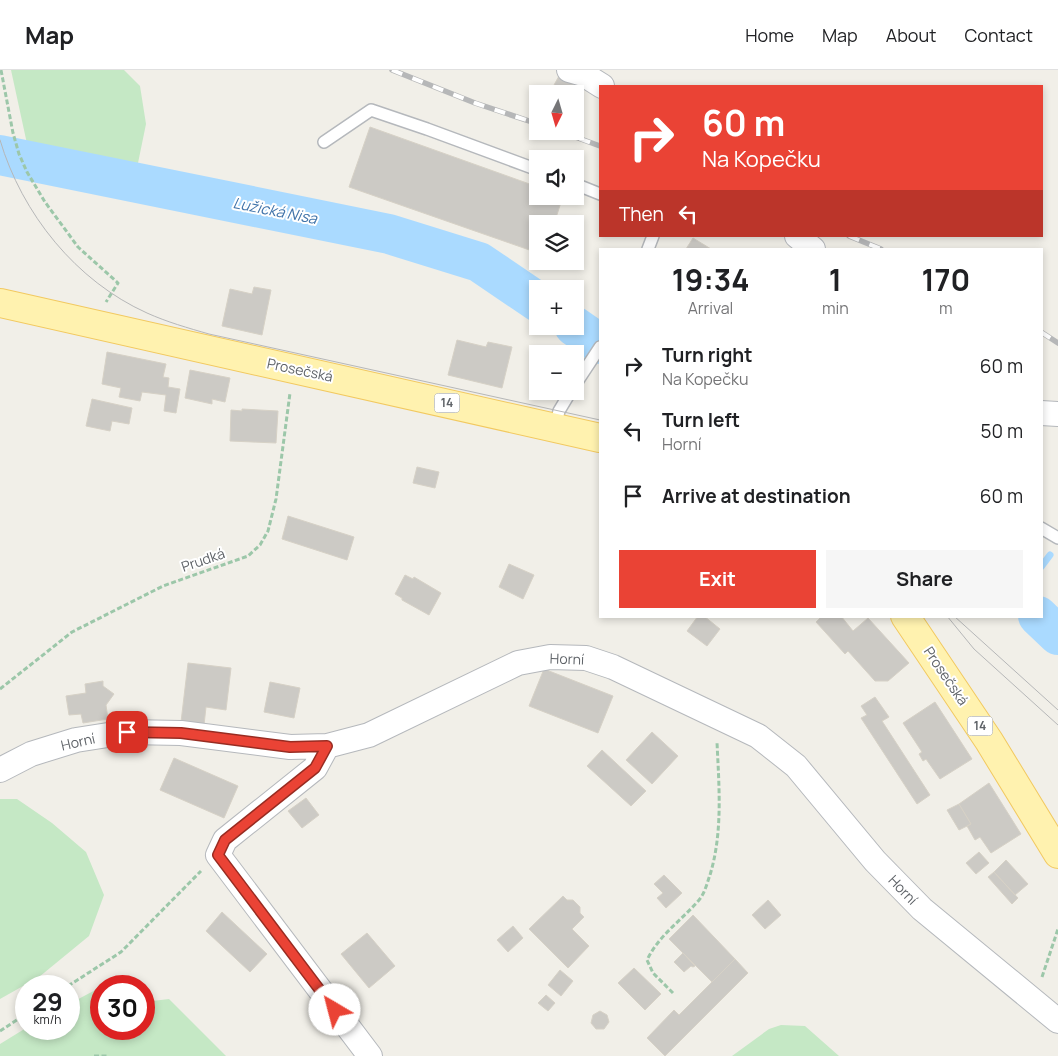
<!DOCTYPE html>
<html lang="en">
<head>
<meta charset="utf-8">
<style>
	:root { --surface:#fff; --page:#f6f6f6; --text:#202124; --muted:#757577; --line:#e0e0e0; --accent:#ea4335 }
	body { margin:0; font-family:Manrope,sans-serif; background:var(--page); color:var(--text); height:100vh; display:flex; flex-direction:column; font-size:19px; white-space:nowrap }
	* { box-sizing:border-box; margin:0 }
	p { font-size:16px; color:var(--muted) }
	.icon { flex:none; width:28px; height:28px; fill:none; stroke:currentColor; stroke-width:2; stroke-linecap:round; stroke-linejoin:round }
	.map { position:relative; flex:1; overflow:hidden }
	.side { position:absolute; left:599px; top:178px; width:444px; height:370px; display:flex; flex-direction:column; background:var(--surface); border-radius:0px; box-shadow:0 2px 8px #0003 }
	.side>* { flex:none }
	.guide { position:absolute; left:599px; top:15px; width:444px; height:152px; border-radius:0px; box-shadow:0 2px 8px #0003; background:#ea4335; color:#fff; overflow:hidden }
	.needle { width:32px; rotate:185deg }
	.controls { position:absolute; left:529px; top:15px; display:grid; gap:10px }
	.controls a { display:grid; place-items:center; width:55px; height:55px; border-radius:0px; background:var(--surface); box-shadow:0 2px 8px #0003; font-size:25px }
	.speed { position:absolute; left:15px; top:905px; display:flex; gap:10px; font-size:25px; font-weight:700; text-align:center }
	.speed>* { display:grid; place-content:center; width:65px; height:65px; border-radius:50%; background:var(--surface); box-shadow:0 2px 8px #0003; line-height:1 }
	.speed small { font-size:12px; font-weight:400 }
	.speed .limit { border:8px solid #d22; background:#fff; color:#111 }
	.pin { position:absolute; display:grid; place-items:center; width:42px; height:42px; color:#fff; margin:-21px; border-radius:10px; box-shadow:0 2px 8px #0006 }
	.me { position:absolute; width:55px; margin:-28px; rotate:323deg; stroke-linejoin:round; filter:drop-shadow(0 0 4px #0008) }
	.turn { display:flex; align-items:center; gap:18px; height:105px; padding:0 20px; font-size:22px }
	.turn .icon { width:65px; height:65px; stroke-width:2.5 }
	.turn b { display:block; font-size:35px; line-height:42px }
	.then { display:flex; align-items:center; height:48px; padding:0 20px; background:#0003; gap:10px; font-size:19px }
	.eta { display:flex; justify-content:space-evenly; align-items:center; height:85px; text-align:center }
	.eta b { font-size:30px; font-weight:700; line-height:35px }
	.primary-button { display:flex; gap:10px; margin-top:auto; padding:10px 20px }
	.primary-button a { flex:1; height:58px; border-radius:0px; background:var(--accent); color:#fff; font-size:20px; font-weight:700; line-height:58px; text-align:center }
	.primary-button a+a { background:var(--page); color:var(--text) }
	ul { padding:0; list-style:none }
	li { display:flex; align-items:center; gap:15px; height:65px; padding:0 20px }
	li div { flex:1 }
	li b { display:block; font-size:19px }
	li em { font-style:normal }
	header { display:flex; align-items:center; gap:30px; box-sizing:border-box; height:70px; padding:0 25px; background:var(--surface); border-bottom:1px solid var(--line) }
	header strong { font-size:24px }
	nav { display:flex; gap:28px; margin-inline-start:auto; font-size:18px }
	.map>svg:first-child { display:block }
	.green { fill:#c5e8c5 }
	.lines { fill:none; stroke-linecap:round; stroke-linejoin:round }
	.stream { stroke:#aadaff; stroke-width:7 }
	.river { stroke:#aadaff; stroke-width:40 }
	.building { fill:#cccac5; stroke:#d6d1c6 }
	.service-casing { stroke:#b5b8bc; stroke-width:14 }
	.minor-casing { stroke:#b5b8bc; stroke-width:26 }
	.primary-casing { stroke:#f2c960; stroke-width:30 }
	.path { stroke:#9cc7a9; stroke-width:3; stroke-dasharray:5 2.5; stroke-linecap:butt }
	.service { stroke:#fff; stroke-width:11 }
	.minor { stroke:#fff; stroke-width:24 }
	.primary { stroke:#fff2af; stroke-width:28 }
	.tram { stroke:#b6b7b8; stroke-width:1 }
	.rail-casing { stroke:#b6b7b8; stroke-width:5.5 }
	.rail { stroke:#fff; stroke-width:4; stroke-dasharray:11; stroke-linecap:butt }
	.route-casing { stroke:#982c22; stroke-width:12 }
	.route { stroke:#ea4335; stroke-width:9 }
	.labels { text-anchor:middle; stroke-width:4; stroke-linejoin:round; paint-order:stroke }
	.shield { fill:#fff; stroke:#8f9295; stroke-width:1 }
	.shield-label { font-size:12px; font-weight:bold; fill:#5f6368 }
	.street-label { font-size:14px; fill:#5f6368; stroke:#fff }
	.water-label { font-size:15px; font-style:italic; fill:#4174aa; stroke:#fff }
</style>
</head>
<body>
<header>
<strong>Map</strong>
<nav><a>Home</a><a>Map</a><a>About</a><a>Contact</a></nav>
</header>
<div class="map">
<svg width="1058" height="986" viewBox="0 0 1058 986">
	<rect width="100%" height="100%" fill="#f1efe8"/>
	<path class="green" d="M11,0h113l16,16 6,38 -8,39 -109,-10z
		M0,729h17l35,24 34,29 18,43 -15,41 -50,41 -39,22z
		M101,917v42h43v-27l25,-3 57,57h-226v-12l26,-16 43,1v-25z
		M781,955l24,1 34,30h-107l37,-27z"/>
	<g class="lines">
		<path class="stream" d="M1041,497l9,-12"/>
		<path class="river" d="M0,85l389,79 90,28 59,40
			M574,256l26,18
			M1038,546l20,19"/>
	</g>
	<path class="building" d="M559,6l16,10 -4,8h-22z
		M370,57l168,60v9h25l-9,28h-16v29l-189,-66z
		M693,168l18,11h-25z
		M254,217l17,3 -9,45 -40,-9 8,-37 22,5z
		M457,270l29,7 2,-5 24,5 -10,41 -54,-13z
		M107,282l59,12 -3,13 6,1 -1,9 12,2 -4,24 -12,-2 2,-16 -24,-3 -2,9 -21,-4 2,-9 -19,-4z
		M190,300l40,8 -5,24 -13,-3v5l-27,-6z
		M92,329l40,9 -3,16 -17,-3 -2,10 -24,-5z
		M242,339l36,2 -2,32 -46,-2 1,-31 11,1z
		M417,397l22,5 -4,16 -22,-5z
		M288,446l66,21 -7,23 -65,-21z
		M509,494l25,11 -11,24 -24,-12z
		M405,505l8,4 1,-2 27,16 -12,22 -27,-15v-2l-7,-4z
		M698,546h6l16,13 -13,17 -20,-15z
		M822,546h19l12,15 15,-13 41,45 -21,18h-13l-27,-30 -3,3 -29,-32z
		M188,593l43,5 -5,42 -20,-3 -2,18 -23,-3z
		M544,599l69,27 -15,37 -69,-27z
		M103,611v5l11,8 -8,11 2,14 -25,4 -2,-9 -12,1 -3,-19 20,-3 -1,-9z
		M270,612l30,6 -6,30 -30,-6z
		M875,627l14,20 -7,4 48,74 -13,9 -56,-86 6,-3 -6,-9z
		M935,632l37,57 -32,20 -14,-20 -3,2 -4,-7 3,-2 -19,-29z
		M652,662l26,24 -26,28 -26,-24z
		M602,680l44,41 -15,15 -44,-40z
		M174,688l64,28 -14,32 -64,-28z
		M989,713l32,51 -30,19 -11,-16 -5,3 -8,-14 4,-2 -12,-20z
		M306,728l13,17 -17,13 -14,-17z
		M959,734l12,20 -12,6 -12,-20z
		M979,782l10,11 -13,11 -10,-11z
		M1006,790l22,24 -13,11 -21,-23z
		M994,802l24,26 -6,6 -24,-27z
		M664,805l18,18 -16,15 -9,-10 6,-5 -9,-9z
		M563,826l4,4h6l7,7v6l4,4 -12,12 17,17 -21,22 -39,-39z
		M768,830l13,15 -16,14 -13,-14z
		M222,842l45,42 -17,18 -44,-41z
		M693,845l42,44 -23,23 -43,-43z
		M513,856l10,12 -15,14 -11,-12z
		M367,863l28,33 -26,22 -28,-34z
		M683,883l12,13 -2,1 -2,-1 -7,6 -10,-10z
		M735,889l13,14 -83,83 -18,-18 27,-28 5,5z
		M634,898l27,26 -16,16 -27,-27z
		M560,900l13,11 -12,15 -13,-11z
		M546,925l9,8 -7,8 -10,-8z
		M600,941l7,4 2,7 -5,7h-8l-5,-6 2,-8z"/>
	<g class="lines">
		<g class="service-casing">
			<path id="service" d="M324,72l47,-32 56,19 111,41
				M575,114l25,10
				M648,179l5,-13
				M575,315l25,-38
				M555,358l4,-17 12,-20
				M1041,458l17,10"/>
		</g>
		<g class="minor-casing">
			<path id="minor" d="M569,0l14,4 19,12
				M797,166l16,13
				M1041,343l17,1
				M327,676l-12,22 -90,72 -7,15 152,201
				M0,700l31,-16 45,-14 51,-8 54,1 109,14 37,-1 42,-11 149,-72 32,-6 36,1 27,9 145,69 38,30 79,95 47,48 136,112"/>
		</g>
		<g class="primary-casing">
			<path id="primary" d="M0,233l600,135
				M905,546l84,125 69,113"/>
		</g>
		<path class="path" d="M1,0l12,63 6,21 8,18 18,30 33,45 40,36 -12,19
			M0,619l72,-57 91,-46 85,-30 12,-11 8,-14 8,-32 14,-106
			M1042,907l16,-48
			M68,916l53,-34 80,-81
			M673,923l-20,-20 -6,-13c12,-25 34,-39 52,-60 6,-7 8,-17 11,-25 13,-43 9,-88 7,-133
			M0,961l26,-17
			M94,986h13"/>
		<use href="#service" class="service"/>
		<use href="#minor" class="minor"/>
		<use href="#primary" class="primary"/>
		<path class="tram" d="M0,70c22,74 76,141 147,173 20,9 41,15 62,21l391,86
			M947,546l27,33 84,76
			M954,546l104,94"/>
		<g class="rail-casing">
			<path id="rail" d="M392,0l83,33 63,21
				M559,61l41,15
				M849,166l32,13
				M1041,262l17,11"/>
		</g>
		<use href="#rail" class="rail"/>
	</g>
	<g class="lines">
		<g class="route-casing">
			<path id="route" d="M127,662l54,1 109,14 37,-1 -12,22 -90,72 -7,15 117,155"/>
		</g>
		<use href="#route" class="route"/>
	</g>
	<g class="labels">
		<g class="shield">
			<rect x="434.5" y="323.5" width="25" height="19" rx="4"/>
			<rect x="967.5" y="646.5" width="25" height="19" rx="4"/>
		</g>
		<g class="shield-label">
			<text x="447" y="337">14</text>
			<text x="980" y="660">14</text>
		</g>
		<g class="street-label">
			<text transform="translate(300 300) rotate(12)" y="5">Prosečská</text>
			<text transform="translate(203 490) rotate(-19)" y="5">Prudká</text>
			<text transform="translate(567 589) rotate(2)" y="5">Horní</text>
			<text transform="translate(946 606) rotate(56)" y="5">Prosečská</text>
			<text transform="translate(78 672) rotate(-13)" y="5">Horní</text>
			<text transform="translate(903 820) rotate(46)" y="5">Horní</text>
		</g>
		<g class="water-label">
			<text transform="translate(275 141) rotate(11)" y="5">Lužická Nisa</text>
		</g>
	</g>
</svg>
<div class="controls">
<a><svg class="needle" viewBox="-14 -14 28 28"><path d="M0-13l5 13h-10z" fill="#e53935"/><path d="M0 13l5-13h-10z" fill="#757577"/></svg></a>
<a><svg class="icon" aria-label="sound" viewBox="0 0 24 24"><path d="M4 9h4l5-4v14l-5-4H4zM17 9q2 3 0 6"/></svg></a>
<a><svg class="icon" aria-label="layers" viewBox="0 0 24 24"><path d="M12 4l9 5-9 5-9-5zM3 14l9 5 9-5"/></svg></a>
<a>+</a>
<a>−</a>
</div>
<div class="speed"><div>29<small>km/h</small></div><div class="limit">30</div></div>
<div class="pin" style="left:127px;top:662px;background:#d93025"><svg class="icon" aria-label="arrive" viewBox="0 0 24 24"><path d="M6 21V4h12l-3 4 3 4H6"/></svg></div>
<svg class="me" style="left:335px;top:940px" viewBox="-20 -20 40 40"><circle r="19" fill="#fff"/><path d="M0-13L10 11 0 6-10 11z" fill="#ea4335"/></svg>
<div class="guide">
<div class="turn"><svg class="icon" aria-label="right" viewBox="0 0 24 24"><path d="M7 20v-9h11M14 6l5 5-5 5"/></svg><div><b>60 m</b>Na Kopečku</div></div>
<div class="then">Then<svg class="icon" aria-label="left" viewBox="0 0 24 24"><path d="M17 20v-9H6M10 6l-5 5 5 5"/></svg></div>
</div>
<section class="side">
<div class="eta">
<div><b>19:34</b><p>Arrival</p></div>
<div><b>1</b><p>min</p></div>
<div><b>170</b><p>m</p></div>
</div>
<ul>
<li><svg class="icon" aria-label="right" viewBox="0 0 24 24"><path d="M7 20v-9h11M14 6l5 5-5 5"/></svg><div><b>Turn right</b><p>Na Kopečku</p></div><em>60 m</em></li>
<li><svg class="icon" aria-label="left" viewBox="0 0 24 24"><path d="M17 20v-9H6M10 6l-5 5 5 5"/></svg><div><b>Turn left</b><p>Horní</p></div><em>50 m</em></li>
<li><svg class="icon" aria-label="arrive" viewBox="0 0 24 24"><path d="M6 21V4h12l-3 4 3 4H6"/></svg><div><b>Arrive at destination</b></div><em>60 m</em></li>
</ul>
<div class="primary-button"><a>Exit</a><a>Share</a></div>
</section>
</div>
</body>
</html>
